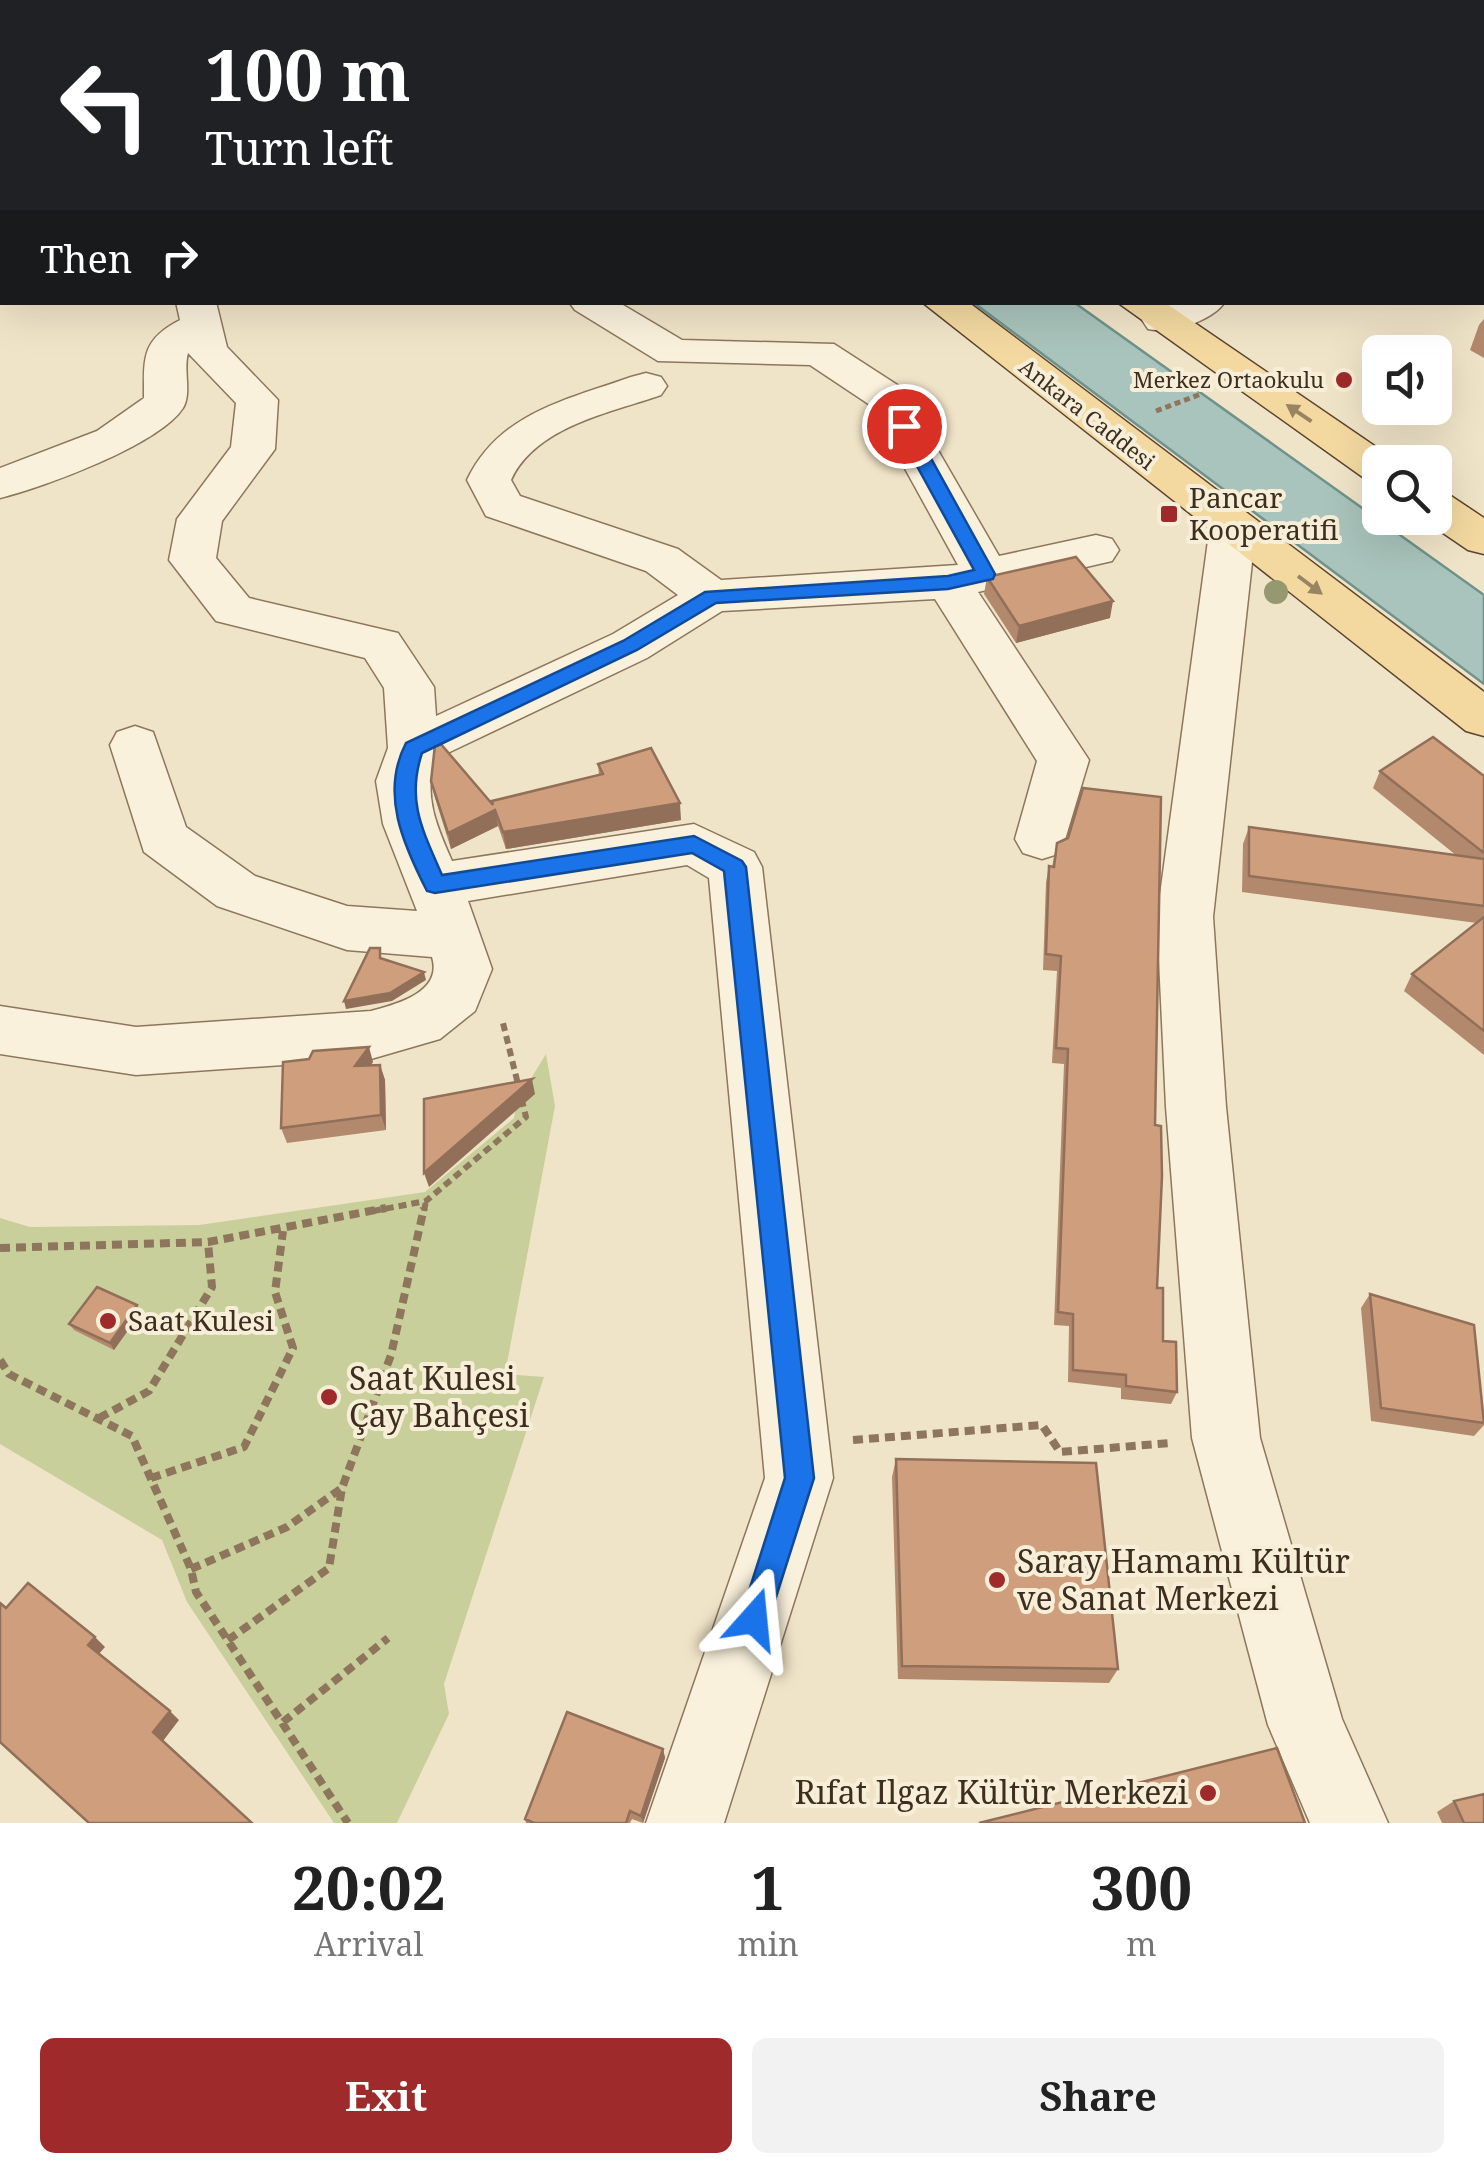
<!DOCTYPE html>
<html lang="en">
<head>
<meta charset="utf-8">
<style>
	:root { --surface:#fff; --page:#f2f2f2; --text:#222; --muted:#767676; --accent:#9e2a2b }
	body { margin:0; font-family:"Noto Serif",serif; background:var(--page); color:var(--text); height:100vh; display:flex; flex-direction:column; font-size:38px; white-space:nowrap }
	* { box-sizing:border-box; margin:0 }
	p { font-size:32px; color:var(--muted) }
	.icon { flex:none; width:55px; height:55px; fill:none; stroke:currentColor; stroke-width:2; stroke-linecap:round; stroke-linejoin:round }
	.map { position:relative; height:1823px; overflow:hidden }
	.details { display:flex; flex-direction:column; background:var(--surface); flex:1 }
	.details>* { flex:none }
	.top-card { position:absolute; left:0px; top:0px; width:1485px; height:305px; box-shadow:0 10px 40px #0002; background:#202124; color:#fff; overflow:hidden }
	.tools { position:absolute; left:1362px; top:335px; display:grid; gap:20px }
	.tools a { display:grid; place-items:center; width:90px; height:90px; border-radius:15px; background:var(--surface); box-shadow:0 10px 40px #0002; font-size:50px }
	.pin { position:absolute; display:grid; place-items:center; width:85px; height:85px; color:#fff; margin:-42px; border:5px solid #fff; border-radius:50%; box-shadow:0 2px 10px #0007 }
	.me { position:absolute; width:110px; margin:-55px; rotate:18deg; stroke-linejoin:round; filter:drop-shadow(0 0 8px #0008) }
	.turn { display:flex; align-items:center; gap:35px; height:210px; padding:0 40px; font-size:45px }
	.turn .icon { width:130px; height:130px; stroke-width:2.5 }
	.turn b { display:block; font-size:70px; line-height:85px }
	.then { display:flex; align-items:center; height:95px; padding:0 40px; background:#0003; gap:20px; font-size:38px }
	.eta { display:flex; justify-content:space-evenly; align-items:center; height:170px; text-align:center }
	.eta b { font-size:60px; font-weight:700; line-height:70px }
	.cta { display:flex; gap:20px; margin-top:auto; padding:20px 40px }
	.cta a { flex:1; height:115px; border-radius:15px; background:var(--accent); color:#fff; font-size:40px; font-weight:700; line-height:115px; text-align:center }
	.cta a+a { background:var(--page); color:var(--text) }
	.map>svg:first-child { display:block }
	.green { fill:#c9cf9b }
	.water { fill:#a9c4bc; stroke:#6f938a; stroke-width:2.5 }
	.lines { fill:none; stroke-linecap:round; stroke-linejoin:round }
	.minor-casing { stroke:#8d765c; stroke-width:3 }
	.major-casing { stroke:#5b4430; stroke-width:3 }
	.path-far2 { stroke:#8d765c; stroke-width:5; stroke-dasharray:6 4; stroke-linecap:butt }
	.path-far1 { stroke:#8d765c; stroke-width:6; stroke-dasharray:8 5; stroke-linecap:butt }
	.path { stroke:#8d765c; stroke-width:8; stroke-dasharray:10 6; stroke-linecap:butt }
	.minor { fill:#faf1dc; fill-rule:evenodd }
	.major { fill:#f3d9a0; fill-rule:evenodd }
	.tree { fill:#96986f }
	.wall { fill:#b2896c }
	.shaded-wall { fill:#916f58 }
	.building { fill:#cf9f7d; stroke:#916f58; stroke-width:2.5 }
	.oneway { fill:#988460 }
	.route { fill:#1a73e8; stroke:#114b97; stroke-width:2.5 }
	.poi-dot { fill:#9e2a2b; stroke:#f7eed8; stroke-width:4 }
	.labels { text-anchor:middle; stroke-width:8; stroke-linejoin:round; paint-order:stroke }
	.far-poi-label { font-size:22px; fill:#3d2e20; stroke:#f7eed8; text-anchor:end }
	.far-street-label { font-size:22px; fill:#3d2e20; stroke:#f7eed8 }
	.poi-label { font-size:28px; fill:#3d2e20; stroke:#f7eed8; text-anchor:start }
	.near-poi-label { font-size:32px; fill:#3d2e20; stroke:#f7eed8; text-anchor:start }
</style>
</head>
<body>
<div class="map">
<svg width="1484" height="1823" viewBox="0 0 1484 1823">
	<rect width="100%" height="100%" fill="#f0e4c8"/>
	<path class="green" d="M546,1054l9,52 -50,268 39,3 -100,307 5,30 -52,109h-63l-147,-221 -25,-62 -162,-96v-226l30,9 169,-2 226,-33 89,-74 2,-15z"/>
	<path class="water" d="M974,303h101l409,292v89z"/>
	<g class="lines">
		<g class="minor-casing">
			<path id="minor" d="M1135,0h33l1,2h-33z
				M2,16v20l-2,1v-20z
				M2,142v22l-2,1v-22z
				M1482,185h2v22h-2z
				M176,302h40l11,45 51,53 -3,49 -53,72 -6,37 33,40 149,35 36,54 2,29 177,-82 65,-39 -32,-24 -160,-55 -19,-36c32,-67 99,-80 164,-103l15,-4 15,4 6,9 -6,9c-51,18 -125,31 -150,85l9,16 158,53 43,31 237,-15 -88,-160 -60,-40 -152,-4 -83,-51 -6,-8h49l64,38 152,4 68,44 97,168 97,-21 16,4 7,11 -7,11 -134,31 111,168 -28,93 -19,6 -19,-6 -8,-14 22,-78 -102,-162 -213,12 -75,47 -212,101c-12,37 2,68 17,102l242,-37 60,28 8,15 71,611 -109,345h-78l119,-345 -56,-600 -22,-13 -219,36 24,68 -17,42 -35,28 -69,20 -235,16 -136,-21v-48l136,21 235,-16c26,-7 72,-19 61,-54l-85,-7 -130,-44 -73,-54 -34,-107 7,-13 18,-6 18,6 33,95 69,49 92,30 70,5 -34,-87 -7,-43 12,-33 -4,-60 -19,-30 -149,-37 -47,-61 8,-41 54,-72 5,-44 -48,-50c-5,17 4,40 -5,55 -24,37 -139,79 -183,90v-30l97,-37 47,-33c0,-40 -3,-58 36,-78z
				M1169,302h56c-14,20 -55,32 -77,27l-6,-9 6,-9z
				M1233,511l16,5 7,10 -43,391 13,190 34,331 82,281 46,104h-78l-42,-98 -76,-287 -26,-331 -9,-190 53,-391 7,-10z"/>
		</g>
		<g class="major-casing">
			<path id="major" d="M587,0h33l1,2h-33z
				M726,0h33l1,2h-33z
				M922,302h46l516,390v44l-18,-5z
				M1117,302h47l234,160h-18v20l-16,-4z
				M1435,492l16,4 33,22v36l-16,-4 -47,-32h14z"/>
		</g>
		<path class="path-far2" d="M1156,411l45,-17"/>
		<path class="path-far1" d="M373,1211l53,-10 100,-84 -24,-98
			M424,1211l2,-10"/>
		<path class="path" d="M0,1248l208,-6 178,-34
			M0,1360l9,14 123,62 59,133 5,23 152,231
			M99,1418l50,-27 63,-104 -4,-45
			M853,1440l189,-15 18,27 110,-9
			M151,1478l93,-31 49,-99 -18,-56 8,-61
			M191,1569l96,-42 55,-39
			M228,1640l101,-72 13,-80 49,-133 33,-147
			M283,1722l105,-84"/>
		<use href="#minor" class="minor"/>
		<use href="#major" class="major"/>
	</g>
	<circle class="tree" cx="1276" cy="592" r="12"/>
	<path class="wall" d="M1484,319v39l-14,-8 9,-25z
		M987,577l123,41 -94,25 -32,-49z
		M598,764l83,56 -175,29 -8,-23 -47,23 -16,-51 -4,-17 61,23 107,-29z
		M1380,771l104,5v279l-80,-64 8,-17 65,-51 -235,-31 1,-48 6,-17 208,29 -84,-68z
		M1057,843l98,282 2,163 6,53 14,51 -6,12 -50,-5v-11l-53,-6 1,-56 -15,-1 10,-261 -12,-1 5,-92 -14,-1 3,-88 3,-16 3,1z
		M373,1062l-2,3h9l5,15 1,50 -99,13 -6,-15z
		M1370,1294l114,122v9l-10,11 -103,-15 -10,-113z
		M141,1312l-27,38 -40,-20 -5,-6z
		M896,1459l222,210 -9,14 -211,-4 -6,-202z
		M663,1749l2,9 -22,65 -11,-4 -2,4h-104l-1,-4z
		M1454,1801l30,22h-42l-5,-11z"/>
	<path class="shaded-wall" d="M1113,601l-3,17 -94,25 3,-17z
		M680,803l1,17 -175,29 -3,-17z
		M495,810l3,16 -47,23 -3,-16z
		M424,972l2,8 -34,21 -46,8 -2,-8z
		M369,1047l4,15 -13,19 -5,-15z
		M380,1065l5,15 1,50 -5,-15z
		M532,1079l3,15 -106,93 -5,-14z
		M137,1305l4,7 -27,38 -4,-7z
		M95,1637l10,10 -7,8 -10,-10z
		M170,1711l9,9 -16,21 -10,-9z
		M663,1749l2,9 -22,65 -2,-7z"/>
	<path class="building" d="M777,0h147l2,2h-148z
		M1047,0h84l1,2h-84z
		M1484,113v40l-2,-4v-35z
		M1076,557l37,44 -94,25 -32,-49z
		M1433,737l51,39v77l-104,-82z
		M440,743l53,62 -1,-4 111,-27 -5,-10 53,-16 29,55 -177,29 -8,-22 -47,23 -17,-52 4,-36z
		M1083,788l78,9 -6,328 6,1 1,50 -5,112h6v53l13,1 1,50 -51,-6v-11l-53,-5v-56l-15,-2 10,-263 -12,-1 5,-92 -15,-2 3,-88 5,1 3,-24 11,-5z
		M1249,827l235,32v47l-235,-30z
		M1484,917v114l-72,-57z
		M370,948h10v10l44,14 -34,21 -46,8z
		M369,1047l-14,19 25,-1 1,50 -100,13 2,-66 26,-3 4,-8z
		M532,1079l-108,94v-74z
		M97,1287l40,18 -27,38 -41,-19z
		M1370,1294l104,31 10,98 -103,-15z
		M896,1459l200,4 22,206 -216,-3z
		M28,1583l67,54 -7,8 82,66 -17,21 99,91h-163l-89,-81v-139l6,5z
		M567,1712l96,37 -22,67 -11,-5 -4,12h-92l-9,-4z
		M1277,1748l28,75h-326z
		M1484,1794v29h-20l-10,-22z"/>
	<defs><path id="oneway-solid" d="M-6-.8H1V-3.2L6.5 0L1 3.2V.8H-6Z" transform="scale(2.5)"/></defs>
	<g class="oneway">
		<use href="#oneway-solid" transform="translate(1299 413) rotate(-146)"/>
		<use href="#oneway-solid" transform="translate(1310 585) rotate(37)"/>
	</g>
	<path class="route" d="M904,421l9,5 82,148 -2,5 -45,10 -232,14 -79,47 -215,103c-16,48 1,78 20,122l252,-39 48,25 4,6 68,611 -45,141 -4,10 -11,5 -10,-5 -4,-10 45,-141 -61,-607 -32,-18 -257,40 -8,-2c-24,-47 -47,-98 -21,-148l217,-102 82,-49 243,-16 26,-6 -79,-144z"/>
	<g class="poi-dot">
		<circle cx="1344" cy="380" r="10"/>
		<rect x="1159" y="504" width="20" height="20" rx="5"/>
		<circle cx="108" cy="1321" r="10"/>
		<circle cx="329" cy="1397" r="10"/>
		<circle cx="997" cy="1580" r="10"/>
		<circle cx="1208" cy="1793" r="10"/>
	</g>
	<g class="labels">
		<g class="far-poi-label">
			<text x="1324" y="388">Merkez Ortaokulu</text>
		</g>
		<g class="far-street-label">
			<text transform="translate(1087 414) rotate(38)" y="8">Ankara Caddesi</text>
		</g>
		<g class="poi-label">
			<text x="1189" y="508">Pancar<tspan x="1189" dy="32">Kooperatifi</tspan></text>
			<text x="128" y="1331">Saat Kulesi</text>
		</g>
		<g class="near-poi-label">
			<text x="349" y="1390">Saat Kulesi<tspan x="349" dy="37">Çay Bahçesi</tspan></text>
			<text x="1017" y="1573">Saray Hamamı Kültür<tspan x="1017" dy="37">ve Sanat Merkezi</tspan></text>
			<text x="1188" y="1804" text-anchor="end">Rıfat Ilgaz Kültür Merkezi</text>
		</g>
	</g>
</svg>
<div class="tools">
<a><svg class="icon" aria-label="sound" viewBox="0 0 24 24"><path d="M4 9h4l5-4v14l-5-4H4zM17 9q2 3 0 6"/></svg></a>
<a><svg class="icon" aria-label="search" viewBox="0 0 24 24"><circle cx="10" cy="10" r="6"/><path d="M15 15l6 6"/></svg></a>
</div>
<div class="pin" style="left:904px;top:426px;background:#d93025"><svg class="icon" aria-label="arrive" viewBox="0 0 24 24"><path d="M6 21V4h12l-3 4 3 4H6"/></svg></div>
<svg class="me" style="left:754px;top:1619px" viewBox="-20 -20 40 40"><path d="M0-17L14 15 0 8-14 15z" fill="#1a73e8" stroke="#fff" stroke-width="4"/></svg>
<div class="top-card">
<div class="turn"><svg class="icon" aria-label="left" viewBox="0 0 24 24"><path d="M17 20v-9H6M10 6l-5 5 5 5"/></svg><div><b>100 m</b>Turn left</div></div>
<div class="then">Then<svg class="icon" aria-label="right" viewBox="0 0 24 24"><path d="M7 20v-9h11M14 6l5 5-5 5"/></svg></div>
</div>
</div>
<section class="details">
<div class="eta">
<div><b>20:02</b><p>Arrival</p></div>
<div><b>1</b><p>min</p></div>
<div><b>300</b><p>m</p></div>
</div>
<div class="cta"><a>Exit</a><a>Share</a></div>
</section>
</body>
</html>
